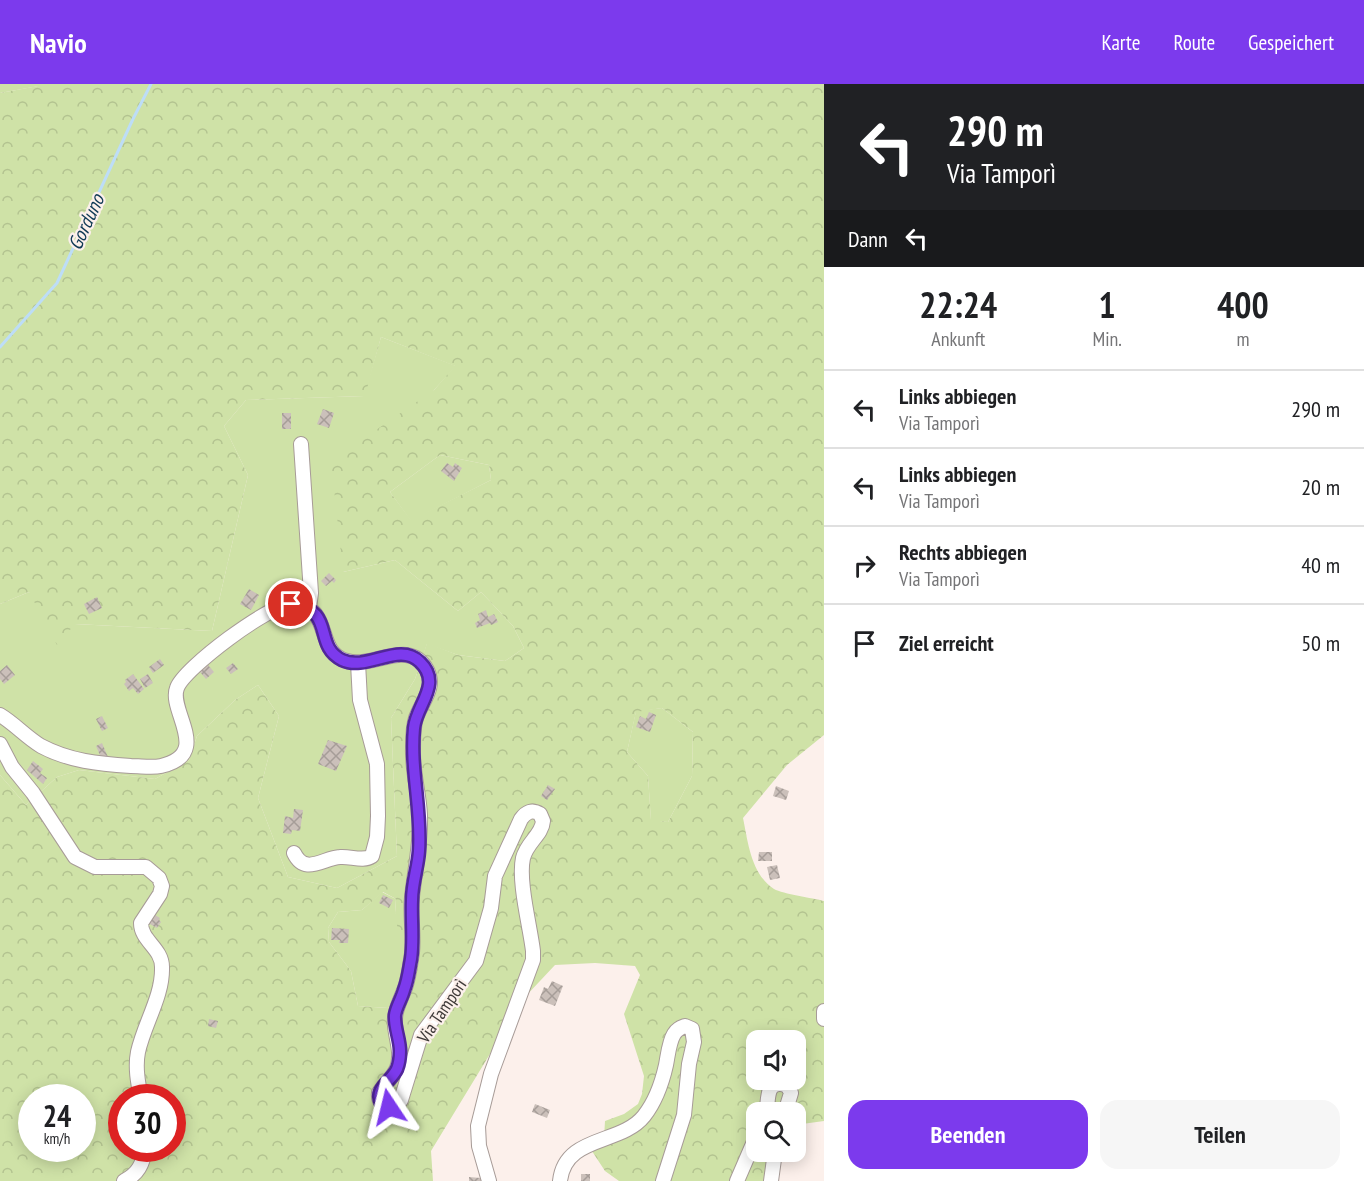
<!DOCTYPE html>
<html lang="de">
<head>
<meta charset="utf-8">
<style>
	:root { --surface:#fff; --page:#f6f6f6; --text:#202124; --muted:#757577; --line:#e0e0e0; --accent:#7c3aed }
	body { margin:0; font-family:"PT Sans Narrow",sans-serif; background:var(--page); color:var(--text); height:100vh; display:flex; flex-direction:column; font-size:22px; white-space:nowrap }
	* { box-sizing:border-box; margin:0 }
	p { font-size:20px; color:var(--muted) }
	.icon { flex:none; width:33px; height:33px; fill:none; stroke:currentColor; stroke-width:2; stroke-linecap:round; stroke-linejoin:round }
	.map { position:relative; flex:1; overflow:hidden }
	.sheet { display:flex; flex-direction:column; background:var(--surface); width:540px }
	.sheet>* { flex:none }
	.guide { background:#202124; color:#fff; overflow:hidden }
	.tools { position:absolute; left:746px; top:946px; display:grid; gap:12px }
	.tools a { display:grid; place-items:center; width:60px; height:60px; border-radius:12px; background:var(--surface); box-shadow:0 3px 15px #0003; font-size:30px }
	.speed { position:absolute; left:18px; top:1000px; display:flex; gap:12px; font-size:30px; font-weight:700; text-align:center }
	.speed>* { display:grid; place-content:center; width:78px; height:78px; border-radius:50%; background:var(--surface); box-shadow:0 3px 15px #0003; line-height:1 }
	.speed small { font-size:15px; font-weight:400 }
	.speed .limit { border:9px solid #d22; background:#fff; color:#111 }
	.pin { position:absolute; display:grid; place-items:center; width:51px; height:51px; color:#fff; margin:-26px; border:3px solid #fff; border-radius:50%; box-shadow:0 2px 6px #0007 }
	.me { position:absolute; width:66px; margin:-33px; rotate:350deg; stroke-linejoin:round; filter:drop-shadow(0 0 4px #0008) }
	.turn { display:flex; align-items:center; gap:21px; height:126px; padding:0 24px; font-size:27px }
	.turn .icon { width:78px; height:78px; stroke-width:2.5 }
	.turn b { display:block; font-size:42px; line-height:51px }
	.then { display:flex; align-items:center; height:57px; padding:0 24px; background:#0003; gap:12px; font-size:22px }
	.eta { display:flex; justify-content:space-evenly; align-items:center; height:102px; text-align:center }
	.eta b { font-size:36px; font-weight:800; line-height:42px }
	.action { display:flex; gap:12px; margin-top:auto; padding:12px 24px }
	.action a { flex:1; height:69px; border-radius:18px; background:var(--accent); color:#fff; font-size:24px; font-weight:800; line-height:69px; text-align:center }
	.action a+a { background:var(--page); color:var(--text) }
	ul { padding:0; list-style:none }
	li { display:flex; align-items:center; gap:18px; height:78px; padding:0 24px; border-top:2px solid var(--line) }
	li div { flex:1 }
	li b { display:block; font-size:22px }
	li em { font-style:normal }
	header { display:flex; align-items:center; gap:36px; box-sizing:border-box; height:84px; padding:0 30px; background:var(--accent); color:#fff }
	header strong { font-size:28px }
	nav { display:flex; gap:33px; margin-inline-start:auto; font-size:21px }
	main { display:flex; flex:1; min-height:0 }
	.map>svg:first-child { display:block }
	.grass { fill:#cfe2a7 }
	.forest { fill:url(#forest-crowns); fill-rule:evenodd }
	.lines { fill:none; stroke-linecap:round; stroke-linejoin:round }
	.stream { stroke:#bdddf7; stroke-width:3 }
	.building { fill:url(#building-cross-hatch) }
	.minor-casing { stroke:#a79b97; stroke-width:16 }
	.minor { stroke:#fff; stroke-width:14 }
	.route-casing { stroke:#51269a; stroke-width:15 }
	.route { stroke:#7c3aed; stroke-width:10 }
	.labels { text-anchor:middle; stroke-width:4.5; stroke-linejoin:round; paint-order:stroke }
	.street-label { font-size:18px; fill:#403b3a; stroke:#fcf0eb }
	.water-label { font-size:20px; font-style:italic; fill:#0e3955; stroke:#fcf0eb }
</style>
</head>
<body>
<header>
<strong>Navio</strong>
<nav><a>Karte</a><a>Route</a><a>Gespeichert</a></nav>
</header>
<main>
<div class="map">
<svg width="824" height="1097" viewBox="0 0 824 1097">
	<defs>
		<pattern id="forest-crowns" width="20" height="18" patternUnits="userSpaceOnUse" patternTransform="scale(1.5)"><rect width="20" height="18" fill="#cfe2a7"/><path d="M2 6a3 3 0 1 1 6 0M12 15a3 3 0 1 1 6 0" fill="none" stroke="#b3c390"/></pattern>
		<pattern id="building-cross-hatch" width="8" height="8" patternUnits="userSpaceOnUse" patternTransform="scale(1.5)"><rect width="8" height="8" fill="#cbc0ba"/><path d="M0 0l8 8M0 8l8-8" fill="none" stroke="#a69d98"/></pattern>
	</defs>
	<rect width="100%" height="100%" fill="#fcf0eb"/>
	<path class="grass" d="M0,0h39v2l-39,7z
		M381,253l75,29 -22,24 -91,182 52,-12 63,51 23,-19 32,34 11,22 -19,13 -47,-6 -31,-11 -12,35 -24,39 6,138 -60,32 -49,-11 -30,-79 21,-82 -21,-31 -23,15 -38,36 -8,24 -34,19 -76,-9 -22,7 -31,28 -26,-30v-171l29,-12 46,32 137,7 36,-156 -24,-49 22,-26 118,-4z
		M440,371l49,10 2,15 -80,41 -21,-29z
		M662,624l31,24 -1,44 -24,46 -17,-1 -3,-45 -21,-24 9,-41z
		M382,808l14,7 -1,14 22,21 -8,63 -21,11 -30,-2 -7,-35 -22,-29 -1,-14 10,-16 24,-2z"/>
	<path class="forest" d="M39,0h785v651l-37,30 -44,53c5,24 8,56 31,71 9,5 39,9 50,12v220l-29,4v-12h-39v39h19l-4,29h-152l-14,-10 -17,-26 16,-7 1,-17 19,-7 14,-10 4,-10 2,-18 -20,-62 16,-39 -5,-9 -40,-3 -40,2 -31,33 -93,153 2,30h-433v-406l26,30 31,-28 22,-7 76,9 34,-19 8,-24 38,-36 23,-15 21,31 -21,82 30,79 49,11 60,-32 -6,-138 24,-39 12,-36 31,12 47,6 19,-13 -11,-22 -32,-34 -23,19 -63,-51 -52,12 -12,-111 103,-71 21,-24 -74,-29 -16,59 -119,4 -22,26 24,49 -36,156 -137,-7 -18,21 -28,-53 -29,12v-511l38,-7zM440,371l49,10 2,15 -80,40 -21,-28zM662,624l31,24 -1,44 -24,46 -17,-2 -3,-44 -21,-24 9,-40zM383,808l13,7 -1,14 3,18 19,4 -9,62 -20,11 -30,-2 -7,-35 -22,-29 -1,-14 10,-16 24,-2zM756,957h39v39h-39zM32,1014h50v51h-50zM122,1014h50v51h-50z"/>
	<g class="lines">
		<path class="stream" d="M0,263l57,-64 76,-164 18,-35"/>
	</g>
	<path class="building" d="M323,325l11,4 -5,15 -12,-4z
		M282,329h9v16h-9z
		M447,379l6,4 2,-4 7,5 -8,13 -13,-10z
		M329,489l7,7 -2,3 -2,-2 -6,5 -5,-5z
		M249,505l10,6 -8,15 -11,-6z
		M97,513l5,11 -13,6 -5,-10z
		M486,526l2,7 6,-3 4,8 -7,3 -1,-2 -13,5 -2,-5 5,-3 -2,-6z
		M160,575l4,6 -11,8 -4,-6z
		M233,579l5,6 -7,5 -5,-6z
		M7,581l8,10 -11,9 -4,-5v-8z
		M208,581l6,7 -8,7 -6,-7z
		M133,590l11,15 -6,5 -5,-6 -4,3 -5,-7 2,-2 -1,-2z
		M148,590l5,9 -8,5 -5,-9z
		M649,628l7,3 -6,17 -14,-5 4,-11 6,3z
		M102,632l6,12 -6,3 -6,-12z
		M328,656l19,6 -11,25 -18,-7z
		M102,659l6,14 -6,3 -6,-14z
		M33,677l10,8 -3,4 7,5 -4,6 -16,-14z
		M548,701l7,4 -8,11 -6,-4z
		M776,702l13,5 -3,9 -13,-4z
		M294,725l9,1 -3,21 -8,-1 -1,4 -8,-1 2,-17 8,2z
		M759,768h13v9h-14z
		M777,781l3,13 -10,2 -3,-13z
		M383,811l10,5 -4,8 -10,-5z
		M155,831l5,3 -1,2 2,2 -4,6 -9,-5 3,-6 3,1z
		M332,844l17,1 -1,14h-9l1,-3h-9z
		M552,897l11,5 -8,20 -16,-6 5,-13 4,2z
		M209,935l9,2 -2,7 -8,-2z
		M535,1020l15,6 -3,8 -15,-6z
		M581,1090h9v7h-9z
		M469,1093l12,1v3h-12z"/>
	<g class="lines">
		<g class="minor-casing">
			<path id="minor" d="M301,360l10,149 -2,15
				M0,631c15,9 26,22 41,31 28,15 58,18 90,20 10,0 21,2 30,0 52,-12 7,-55 16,-78 7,-20 93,-84 114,-84 44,1 22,48 56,57 26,8 62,-24 80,9 9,18 -5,31 -11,48 -3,9 -3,21 -3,30 -1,23 6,45 7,67 1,28 -5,54 -8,82 -2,18 2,37 0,56 -2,12 -3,24 -7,35 -3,8 -7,16 -9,24 -5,19 8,37 1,56 -4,10 -13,16 -18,25 -1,8 4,15 13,14l6,-3 3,-4 20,-65 55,-74 15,-53 4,-32 26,-57c5,-7 11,-10 19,-5l3,7c-1,14 -16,21 -20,37 -5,23 7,68 10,93v9l-42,114 -13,52 1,20 10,35
				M0,660l12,23 21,26 42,64 20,10h51l13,11 3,8 -2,8 -19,29c0,18 21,25 21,44 1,29 -18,57 -24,85 -3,15 0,31 3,46
				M294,769c11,23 29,5 46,4 11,-1 23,5 32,-1l5,-19 1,-21 -1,-52 -17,-64 -2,-37
				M824,927v8
				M766,1029c3,-9 -1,-30 14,-29 7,0 9,4 11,9l-6,20
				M124,1097c14,-7 19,-17 21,-32
				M560,1097c5,-46 61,-36 84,-65 11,-14 18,-33 22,-51 2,-10 3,-23 8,-31 3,-5 6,-6 11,-8l7,3 2,13 -5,22 -5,51 -21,66
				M737,1097l19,-44
				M771,1097l4,-29"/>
		</g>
		<use href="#minor" class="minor"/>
	</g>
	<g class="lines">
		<g class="route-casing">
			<path id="route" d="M291,520c46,6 21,41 51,56 25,12 57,-19 78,2 23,22 -4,43 -6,66 -4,42 8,81 5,123 -1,16 -7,32 -7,49 -1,20 2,39 -1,59 -2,10 -3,21 -7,31 -2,8 -8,17 -9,25 -1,12 5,24 5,36 0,6 -1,13 -3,18 -6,13 -23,19 -16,34l8,4"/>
		</g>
		<use href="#route" class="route"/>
	</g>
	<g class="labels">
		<g class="street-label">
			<text transform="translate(442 927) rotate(-56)" y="6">Via Tamporì</text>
		</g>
		<g class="water-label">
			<text transform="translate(86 138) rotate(-65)" y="7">Gorduno</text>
		</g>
	</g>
</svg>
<div class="tools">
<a><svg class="icon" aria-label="sound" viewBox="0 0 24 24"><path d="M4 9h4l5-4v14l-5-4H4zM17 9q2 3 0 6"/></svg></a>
<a><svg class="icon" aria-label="search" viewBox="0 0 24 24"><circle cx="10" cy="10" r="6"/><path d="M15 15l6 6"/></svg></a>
</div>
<div class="speed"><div>24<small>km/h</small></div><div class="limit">30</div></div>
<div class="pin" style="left:291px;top:520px;background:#d93025"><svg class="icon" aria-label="arrive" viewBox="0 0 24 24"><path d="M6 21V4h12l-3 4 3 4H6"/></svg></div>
<svg class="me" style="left:389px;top:1023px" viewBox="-20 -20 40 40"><path d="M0-17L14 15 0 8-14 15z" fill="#7c3aed" stroke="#fff" stroke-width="4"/></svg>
</div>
<section class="sheet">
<div class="guide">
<div class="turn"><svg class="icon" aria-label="left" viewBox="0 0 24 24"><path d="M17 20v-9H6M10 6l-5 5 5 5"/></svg><div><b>290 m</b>Via Tamporì</div></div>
<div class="then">Dann<svg class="icon" aria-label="left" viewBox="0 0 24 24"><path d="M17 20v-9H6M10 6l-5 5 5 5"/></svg></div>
</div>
<div class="eta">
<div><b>22:24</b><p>Ankunft</p></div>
<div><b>1</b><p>Min.</p></div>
<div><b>400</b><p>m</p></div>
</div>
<ul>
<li><svg class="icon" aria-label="left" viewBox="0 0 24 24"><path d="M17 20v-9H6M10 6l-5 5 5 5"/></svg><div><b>Links abbiegen</b><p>Via Tamporì</p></div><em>290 m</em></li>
<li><svg class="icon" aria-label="left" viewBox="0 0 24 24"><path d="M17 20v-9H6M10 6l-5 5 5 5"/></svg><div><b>Links abbiegen</b><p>Via Tamporì</p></div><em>20 m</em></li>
<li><svg class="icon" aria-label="right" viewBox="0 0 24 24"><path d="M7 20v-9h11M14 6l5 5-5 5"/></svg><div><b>Rechts abbiegen</b><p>Via Tamporì</p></div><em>40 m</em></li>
<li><svg class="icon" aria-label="arrive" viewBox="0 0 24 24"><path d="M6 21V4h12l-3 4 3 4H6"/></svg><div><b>Ziel erreicht</b></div><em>50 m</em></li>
</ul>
<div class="action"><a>Beenden</a><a>Teilen</a></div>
</section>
</main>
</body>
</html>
